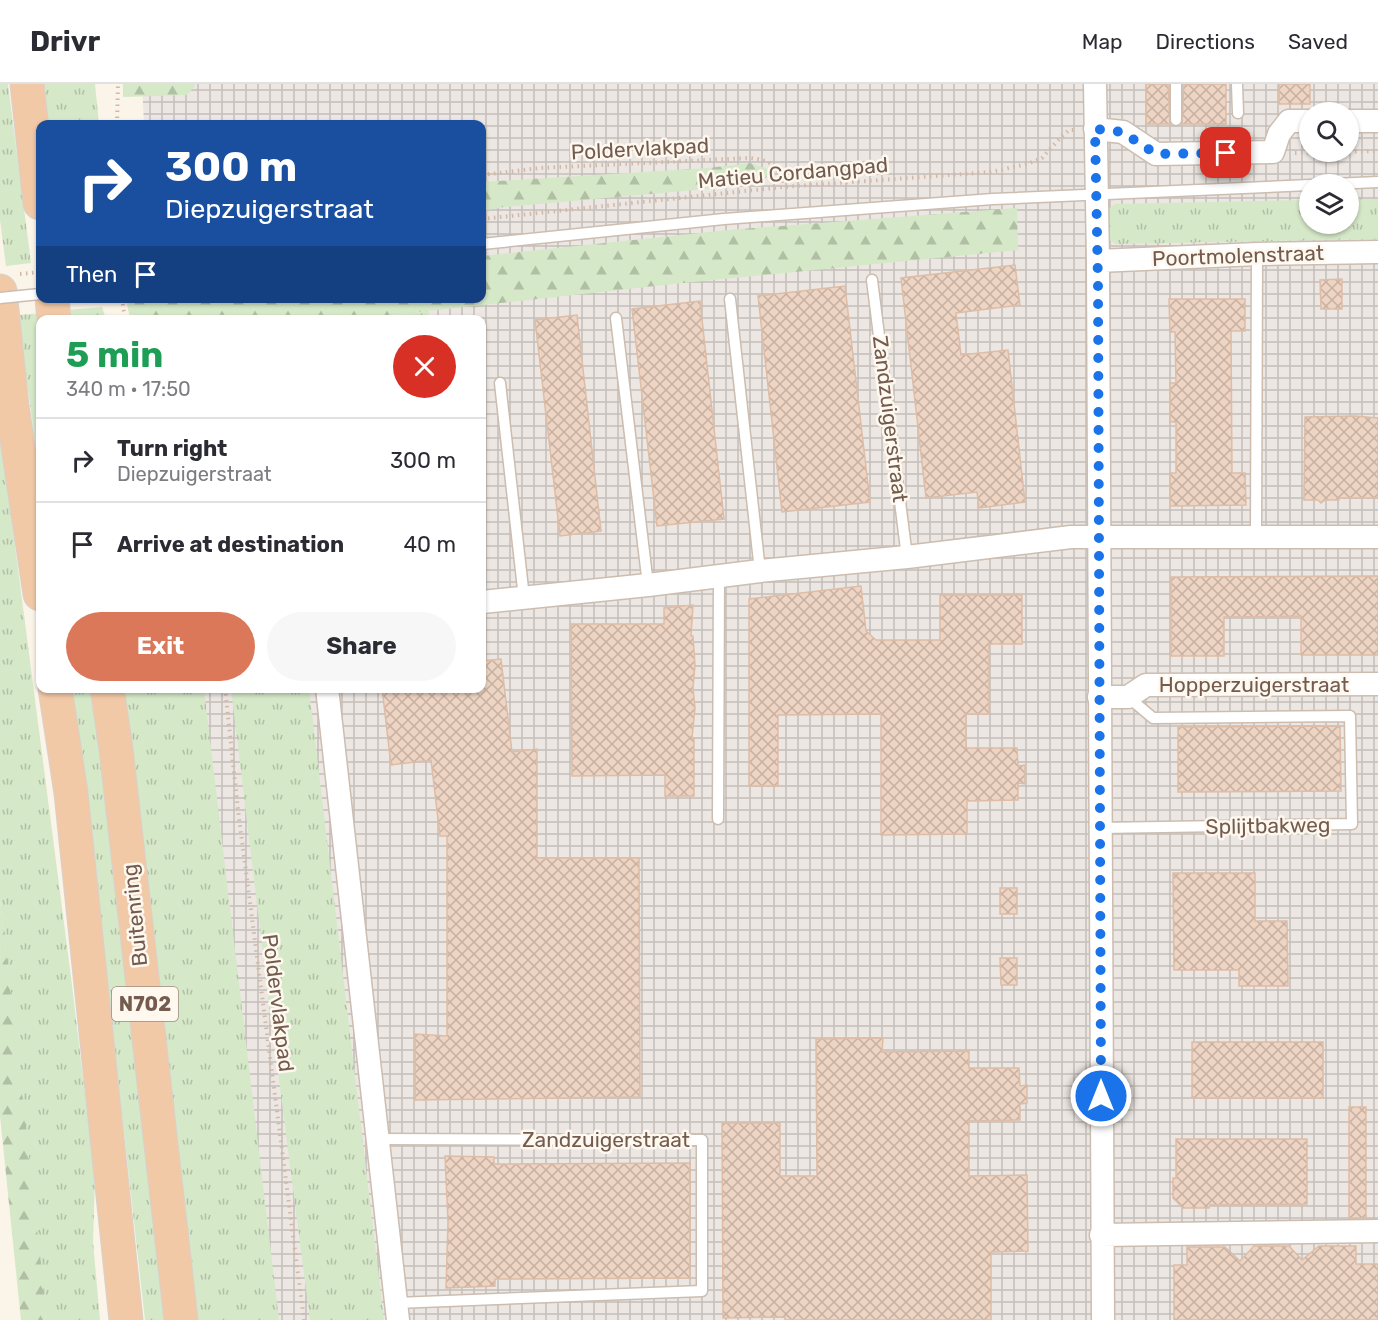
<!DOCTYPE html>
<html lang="en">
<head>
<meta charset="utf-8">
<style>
	:root { --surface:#fff; --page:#f7f7f7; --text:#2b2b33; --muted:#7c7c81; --line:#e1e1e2; --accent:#da7859 }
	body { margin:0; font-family:Rubik,sans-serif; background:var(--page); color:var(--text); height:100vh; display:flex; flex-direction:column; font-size:22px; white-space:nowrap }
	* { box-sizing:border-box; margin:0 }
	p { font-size:20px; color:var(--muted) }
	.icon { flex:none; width:33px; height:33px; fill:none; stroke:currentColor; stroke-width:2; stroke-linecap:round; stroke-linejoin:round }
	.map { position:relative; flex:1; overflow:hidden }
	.side { position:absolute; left:36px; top:231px; width:450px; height:378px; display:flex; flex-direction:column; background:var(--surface); border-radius:12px; box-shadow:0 2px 4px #0004 }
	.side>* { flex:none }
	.guide { position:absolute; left:36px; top:36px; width:450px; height:183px; border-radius:12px; box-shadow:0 2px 4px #0004; background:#1a4fa0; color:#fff; overflow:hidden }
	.fabs { position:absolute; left:1299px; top:18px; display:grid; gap:12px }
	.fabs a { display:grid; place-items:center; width:60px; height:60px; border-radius:50%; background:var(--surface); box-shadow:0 2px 4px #0004; font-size:30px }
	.pin { position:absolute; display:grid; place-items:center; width:51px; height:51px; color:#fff; margin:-26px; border-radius:12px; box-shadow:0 3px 9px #0006 }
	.me { position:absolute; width:66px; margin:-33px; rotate:0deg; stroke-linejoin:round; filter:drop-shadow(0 0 4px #0008) }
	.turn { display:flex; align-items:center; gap:21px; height:126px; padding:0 30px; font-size:27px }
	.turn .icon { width:78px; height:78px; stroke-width:2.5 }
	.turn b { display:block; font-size:42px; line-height:51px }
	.then { display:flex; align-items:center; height:57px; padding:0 30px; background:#0003; gap:12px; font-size:22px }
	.round { display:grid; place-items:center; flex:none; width:63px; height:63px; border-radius:32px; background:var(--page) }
	.overview { display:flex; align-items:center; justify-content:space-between; height:102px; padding:0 30px }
	h1 { font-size:36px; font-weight:700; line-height:45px; color:#1e9e55 }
	.action { display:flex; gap:12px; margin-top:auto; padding:12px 30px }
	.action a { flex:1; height:69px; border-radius:36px; background:var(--accent); color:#fff; font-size:24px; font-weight:700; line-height:69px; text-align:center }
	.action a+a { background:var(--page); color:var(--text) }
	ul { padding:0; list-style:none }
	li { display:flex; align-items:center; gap:18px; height:84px; padding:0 30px; border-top:2px solid var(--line) }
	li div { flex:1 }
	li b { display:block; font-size:22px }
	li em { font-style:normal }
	header { display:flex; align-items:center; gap:36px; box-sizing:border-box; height:84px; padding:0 30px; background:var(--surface); border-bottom:2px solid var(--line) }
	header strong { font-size:28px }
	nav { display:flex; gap:33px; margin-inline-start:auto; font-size:21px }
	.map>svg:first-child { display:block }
	.industrial { fill:url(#industrial-grid); fill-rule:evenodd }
	.grass { fill:url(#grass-tufts) }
	.forest { fill:url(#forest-firs) }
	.building { fill:url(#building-cross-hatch); stroke:#dfbca5; stroke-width:1.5 }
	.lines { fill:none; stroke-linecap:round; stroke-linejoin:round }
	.service-casing { stroke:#ccbdb0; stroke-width:13 }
	.minor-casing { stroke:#ccbdb0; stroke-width:25 }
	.trunk-casing { stroke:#d8d1ce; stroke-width:35 }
	.path { stroke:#d3b8a6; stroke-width:4; stroke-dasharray:1.5 4.5; stroke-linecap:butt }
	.service { stroke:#fff; stroke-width:10 }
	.minor { stroke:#fff; stroke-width:22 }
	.trunk { stroke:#f1c9a7; stroke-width:33 }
	.service-bridge-casing { stroke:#ccbdb0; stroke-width:13; stroke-linecap:butt }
	.service-bridge { stroke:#fff; stroke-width:10 }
	.route { stroke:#1a73e8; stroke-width:10; stroke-dasharray:0 18 }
	.labels { text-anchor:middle; stroke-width:5; stroke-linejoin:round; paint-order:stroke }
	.shield { fill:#fef8ef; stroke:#9d8b7f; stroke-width:1.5 }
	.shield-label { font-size:20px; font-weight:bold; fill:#735c4f }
	.street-label { font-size:21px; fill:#735c4f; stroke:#fef8ef }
</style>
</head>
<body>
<header>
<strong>Drivr</strong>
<nav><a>Map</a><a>Directions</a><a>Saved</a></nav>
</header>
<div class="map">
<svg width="1378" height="1236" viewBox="0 0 1378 1236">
	<defs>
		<pattern id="industrial-grid" width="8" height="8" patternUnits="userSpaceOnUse" patternTransform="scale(1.5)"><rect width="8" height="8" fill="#ece7e2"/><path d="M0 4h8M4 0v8" fill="none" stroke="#c4beba"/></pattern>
		<pattern id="grass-tufts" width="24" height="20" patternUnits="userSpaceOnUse" patternTransform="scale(1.5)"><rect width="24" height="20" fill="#d5e8c8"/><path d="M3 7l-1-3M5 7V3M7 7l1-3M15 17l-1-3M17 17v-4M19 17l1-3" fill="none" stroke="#b1bfa5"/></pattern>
		<pattern id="forest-firs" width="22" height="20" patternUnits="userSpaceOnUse" patternTransform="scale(1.5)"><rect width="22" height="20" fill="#d5e8c8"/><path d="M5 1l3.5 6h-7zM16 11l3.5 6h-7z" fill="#b1bfa5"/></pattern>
		<pattern id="building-cross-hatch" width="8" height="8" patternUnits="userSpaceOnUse" patternTransform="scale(1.5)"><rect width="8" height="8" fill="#eed5c3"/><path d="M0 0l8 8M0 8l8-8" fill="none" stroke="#c5b0a1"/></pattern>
	</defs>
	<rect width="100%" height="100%" fill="#fbf4e9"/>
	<path class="industrial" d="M142,0h1236v1236h-1170l-34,-631 308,-1v-368l-327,-1 327,-21v-174h-338zM1310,28h38v40h-38zM1310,100h38v40h-38z"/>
	<path class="grass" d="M0,0h8l23,179 -25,3 -6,-46z
		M35,0h60l4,40h-59z
		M1349,115h29v40l-262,5 -12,-7 1,-25 10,-8 194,-4 1,24h38z
		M102,223l4,12h-38l-1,-9z
		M429,227v8h-74z
		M42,229l-2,7v160l-22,-165z
		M0,346l71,547 24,202 -2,63 7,78h-54l-46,-420z
		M68,605h24l75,631h-22l-34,-303z
		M117,605h87l75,631h-85z
		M231,605h78l75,631h-74l-43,-333z"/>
	<path class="forest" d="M123,0h72v2l-8,9 -64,2z
		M750,79l18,6 -1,7 -6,8 -257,23 -22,4v-29l226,-14z
		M1017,124l1,42 -345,34 -318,35h-225l-4,-20 356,-1v-42l246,-26z
		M0,816l42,373 4,47h-25l-21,-204z"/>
	<path class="building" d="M1146,0h22l2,40h-24z
		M1184,0h42v40h-44z
		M1279,0h31v20h-31z
		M1015,181l5,40 -64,8 5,42 47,-5 17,152 -46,6 -2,-16 -51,6 -25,-220z
		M1342,195v30h-21l-1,-29z
		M845,202l25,216 -88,10 -24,-216z
		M1169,215h76v32h-14l1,142h13l1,32 -76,1v-33h6v-51h-6v-39h6l-1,-51h-5z
		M700,217l24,218 -67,7 -25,-217z
		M577,231l24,216 -41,5 -25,-216z
		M1355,332l23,2v80h-39v2h-14l-4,3 -3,-3h-14l1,-83z
		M1378,492v79h-77v-39l-77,1v39h-53v-79z
		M861,502l5,45 10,9h64v-45h82v49h-33v70h-23v34h51l1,18 7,-1v19l-7,-1v17l-51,1v33l-86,1v-121l-103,1v71h-29v-187z
		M693,521l-2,31h2l2,29 -2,23 2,20 -3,30h2v58h-29v-21l-93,1 -1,-152h93v-16z
		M501,575l11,93 25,-3v109h102l1,239 -225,3v-66l32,2v-200h-7l-9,-76 -40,5 -9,-77h100v-27z
		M1340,642l1,65 -163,1v-65z
		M1173,789h82v48h32l1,65h-49v-16h-65z
		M1000,804h17v26h-17z
		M1000,874h17v27h-16z
		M883,954l-1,14 87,-1v17h50l1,18 7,-1v18l-7,1v16l-51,1v55l58,-1 1,76 -37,1v68h-206v-3l-62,1 -1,-195h58v53h37l-1,-137z
		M1192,958h131v56h-131z
		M1349,1023h17v111h-17z
		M1176,1055h131v65l-97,1 -1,3h-26l-10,-10v-20h3z
		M445,1072l49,1v7l196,-1v115l-195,1v7l-49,2 2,-66z
		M1254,1162h35l13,14 17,-14h37v18h22v56h-204v-55h13v-18h38l15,14z"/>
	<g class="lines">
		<g class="service-casing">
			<path id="service" d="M1176,0v36
				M1237,0l1,29
				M482,160l242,-25 269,-20 385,-17
				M872,196l35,277
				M730,215l30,272
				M616,234l32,267
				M500,299l24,215
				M1256,452l1,-282
				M718,735l1,-243
				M1100,744l252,-4 -2,-108 -197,2 -25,-21
				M377,1055l325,1v151l-306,12"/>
		</g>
		<g class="minor-casing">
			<path id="minor" d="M1095,0l3,177 5,1059
				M1348,37h30
				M1095,45l28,3 33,22 117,-2 6,-18 10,-13h21
				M1098,177l159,-7 121,-2
				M482,518l166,-17 112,-14 147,-14 164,-20h307
				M327,604l71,632
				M1099,613h29l18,-12 232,-1
				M1101,1151l277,-4"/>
		</g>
		<g class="trunk-casing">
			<path id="trunk" d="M27,0l13,119
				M0,207l12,115 28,188
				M52,214l2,22
				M55,604l16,105 55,527
				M107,604l9,61 65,571"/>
		</g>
		<path class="path" d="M117,40l1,-40
			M1295,69l83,-2
			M482,91l58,-7 209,-10c22,2 30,7 34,29
			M482,135l301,-32 208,-15 36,-8 15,-6 19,-21 8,-7h4
			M20,190l20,-2
			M122,214l3,22
			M225,604l13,122 66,510"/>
		<use href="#service" class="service"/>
		<use href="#minor" class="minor"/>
		<use href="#trunk" class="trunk"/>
		<g class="service-bridge-casing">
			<path id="service-bridge" d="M0,214l40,-4"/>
		</g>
		<use href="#service-bridge" class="service-bridge"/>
	</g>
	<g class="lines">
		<path class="route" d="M1101,1012l-3,-812 -3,-155 27,3 34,22 70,-1"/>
	</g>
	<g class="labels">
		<rect class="shield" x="112" y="903" width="66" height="34" rx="4.5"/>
		<g class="shield-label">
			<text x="145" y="927">N702</text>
		</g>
		<g class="street-label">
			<text transform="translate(640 65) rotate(-3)" y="7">Poldervlakpad</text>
			<text transform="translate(793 89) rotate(-5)" y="7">Matieu Cordangpad</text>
			<text transform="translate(1238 172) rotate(-2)" y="7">Poortmolenstraat</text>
			<text transform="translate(890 335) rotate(83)" y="7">Zandzuigerstraat</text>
			<text x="1254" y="608">Hopperzuigerstraat</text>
			<text transform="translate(1268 742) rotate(-1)" y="7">Splijtbakweg</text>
			<text transform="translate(135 831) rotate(-96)" y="7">Buitenring</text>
			<text transform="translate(278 919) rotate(83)" y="7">Poldervlakpad</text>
			<text x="606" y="1063">Zandzuigerstraat</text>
		</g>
	</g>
</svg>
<div class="fabs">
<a><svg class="icon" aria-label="search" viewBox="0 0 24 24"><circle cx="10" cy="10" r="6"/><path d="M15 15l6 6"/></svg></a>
<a><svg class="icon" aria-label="layers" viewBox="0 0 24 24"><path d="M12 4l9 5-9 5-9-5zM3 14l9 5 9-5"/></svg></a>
</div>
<div class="pin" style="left:1226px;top:69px;background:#d93025"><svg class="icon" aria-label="arrive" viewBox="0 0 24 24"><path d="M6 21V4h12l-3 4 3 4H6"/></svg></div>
<svg class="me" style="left:1101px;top:1012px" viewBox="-20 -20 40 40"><circle r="17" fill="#1a73e8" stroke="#fff" stroke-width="3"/><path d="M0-11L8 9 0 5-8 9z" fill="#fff"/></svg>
<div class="guide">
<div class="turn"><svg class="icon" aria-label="right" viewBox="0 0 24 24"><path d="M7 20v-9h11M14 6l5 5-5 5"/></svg><div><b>300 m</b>Diepzuigerstraat</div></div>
<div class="then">Then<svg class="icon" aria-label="arrive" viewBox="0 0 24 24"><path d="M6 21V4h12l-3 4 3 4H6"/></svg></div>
</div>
<section class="side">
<div class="overview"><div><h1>5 min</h1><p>340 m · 17:50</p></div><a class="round" style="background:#d93025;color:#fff"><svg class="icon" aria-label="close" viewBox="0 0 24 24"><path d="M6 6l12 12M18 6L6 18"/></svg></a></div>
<ul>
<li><svg class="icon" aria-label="right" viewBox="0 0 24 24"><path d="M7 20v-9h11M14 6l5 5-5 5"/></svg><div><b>Turn right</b><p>Diepzuigerstraat</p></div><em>300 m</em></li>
<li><svg class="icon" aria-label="arrive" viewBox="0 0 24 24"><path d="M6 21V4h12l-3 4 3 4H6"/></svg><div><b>Arrive at destination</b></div><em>40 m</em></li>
</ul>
<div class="action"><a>Exit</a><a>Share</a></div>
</section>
</div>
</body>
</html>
